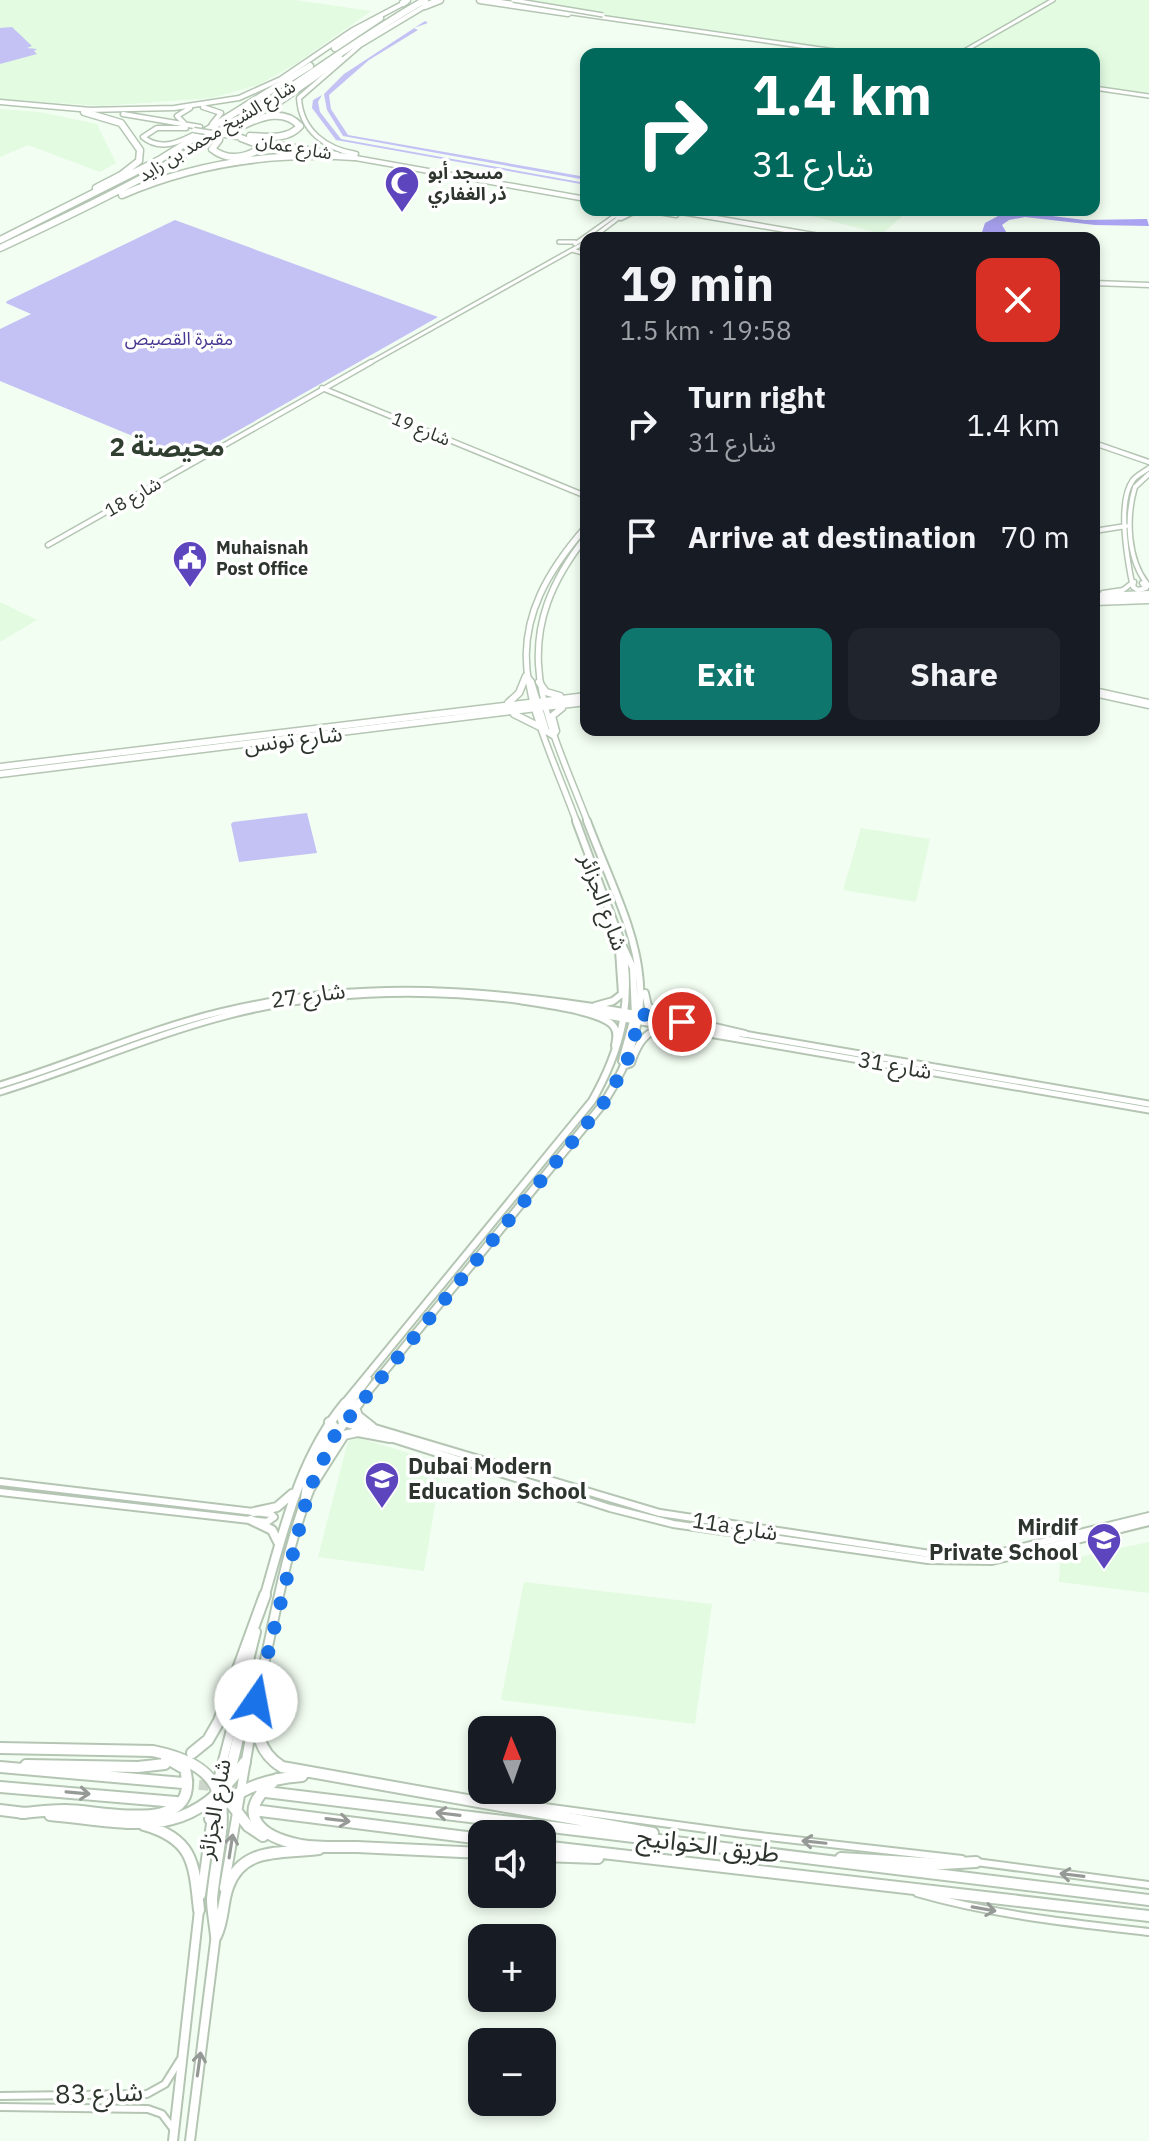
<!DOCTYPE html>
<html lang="en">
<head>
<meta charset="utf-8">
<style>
	:root { --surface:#171b24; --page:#20242c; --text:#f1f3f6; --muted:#9ea1a6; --accent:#0f766e }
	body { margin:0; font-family:"IBM Plex Sans","Noto Sans Arabic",sans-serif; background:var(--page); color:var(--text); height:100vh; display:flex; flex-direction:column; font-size:30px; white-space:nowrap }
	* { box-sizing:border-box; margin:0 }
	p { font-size:26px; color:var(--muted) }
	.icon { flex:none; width:44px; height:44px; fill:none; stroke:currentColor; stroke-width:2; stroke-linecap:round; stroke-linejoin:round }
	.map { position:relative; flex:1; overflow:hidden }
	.details { position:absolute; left:580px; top:232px; width:520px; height:504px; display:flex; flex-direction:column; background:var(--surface); border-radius:16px; box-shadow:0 4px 12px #0003 }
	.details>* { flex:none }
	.top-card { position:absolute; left:580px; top:48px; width:520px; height:168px; border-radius:16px; box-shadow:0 4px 12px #0003; background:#00695c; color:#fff; overflow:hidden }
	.needle { width:52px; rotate:358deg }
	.tools { position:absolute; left:468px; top:1716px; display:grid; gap:16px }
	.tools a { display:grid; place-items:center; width:88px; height:88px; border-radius:16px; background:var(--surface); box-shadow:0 4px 12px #0003; font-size:40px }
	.pin { position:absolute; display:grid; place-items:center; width:68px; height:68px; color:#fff; margin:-34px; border:4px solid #fff; border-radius:50%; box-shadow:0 2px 8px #0007 }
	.me { position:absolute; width:88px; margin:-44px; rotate:12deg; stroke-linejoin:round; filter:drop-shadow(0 0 6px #0008) }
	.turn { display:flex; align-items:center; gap:28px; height:168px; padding:0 40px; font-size:36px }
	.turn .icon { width:104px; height:104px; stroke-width:2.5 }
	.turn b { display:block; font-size:56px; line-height:68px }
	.round { display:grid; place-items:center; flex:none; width:84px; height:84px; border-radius:16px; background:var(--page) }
	.head { display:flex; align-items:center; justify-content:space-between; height:136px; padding:0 40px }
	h1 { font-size:48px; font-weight:700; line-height:60px }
	.action { display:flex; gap:16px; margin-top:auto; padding:16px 40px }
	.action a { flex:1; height:92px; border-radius:16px; background:var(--accent); color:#fff; font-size:32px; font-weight:700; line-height:92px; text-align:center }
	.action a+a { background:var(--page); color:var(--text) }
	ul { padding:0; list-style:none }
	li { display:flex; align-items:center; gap:24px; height:112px; padding:0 40px }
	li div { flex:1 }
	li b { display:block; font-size:30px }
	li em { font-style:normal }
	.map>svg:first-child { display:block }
	.built { fill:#e2fbe1 }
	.green { fill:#c4c2f4 }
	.water { fill:#a9a3f1 }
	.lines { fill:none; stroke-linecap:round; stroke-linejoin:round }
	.trunk-tunnel { stroke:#ccd6cb; stroke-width:10; stroke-dasharray:10 5; stroke-linecap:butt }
	.tertiary-far3-casing { stroke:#b4c6b3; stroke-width:6 }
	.tertiary-far2-casing { stroke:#b4c6b3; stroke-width:7 }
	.tertiary-far1-casing { stroke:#b4c6b3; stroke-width:9 }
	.tertiary-casing { stroke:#b4c6b3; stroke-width:10 }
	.secondary-far2-casing { stroke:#b4c6b3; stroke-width:8 }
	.secondary-far1-casing { stroke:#b4c6b3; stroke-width:10 }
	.secondary-casing { stroke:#b4c6b3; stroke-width:12 }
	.primary-far1-casing { stroke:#b4c6b3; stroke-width:7 }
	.primary-casing { stroke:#b4c6b3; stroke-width:9 }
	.trunk-casing { stroke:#b4c6b3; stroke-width:14 }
	.motorway-casing { stroke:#b4c6b3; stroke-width:9 }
	.tertiary-far3 { stroke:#fff; stroke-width:3 }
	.tertiary-far2 { stroke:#fff; stroke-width:4 }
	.tertiary-far1 { stroke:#fff; stroke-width:5 }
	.tertiary { stroke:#fff; stroke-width:6 }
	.secondary-far2 { stroke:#fff; stroke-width:5 }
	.secondary-far1 { stroke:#fff; stroke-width:6 }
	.secondary { stroke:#fff; stroke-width:8 }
	.primary-far1 { stroke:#fff; stroke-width:4 }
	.primary { stroke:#fff; stroke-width:6 }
	.trunk { stroke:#fff; stroke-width:10 }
	.motorway { stroke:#fff; stroke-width:6 }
	.tertiary-bridge-casing { stroke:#b4c6b3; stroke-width:6; stroke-linecap:butt }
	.primary-bridge-casing { stroke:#b4c6b3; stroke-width:7; stroke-linecap:butt }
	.tertiary-bridge { stroke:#fff; stroke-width:3 }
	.primary-bridge { stroke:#fff; stroke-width:4 }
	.oneway { stroke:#969a96 }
	.route { stroke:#1a73e8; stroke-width:14; stroke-dasharray:0 25.2 }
	.labels { text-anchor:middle; stroke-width:7; stroke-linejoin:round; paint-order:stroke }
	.far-street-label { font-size:18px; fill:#2e352e; stroke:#fff }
	.far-poi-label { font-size:18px; font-weight:bold; fill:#2e352e; stroke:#fff; text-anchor:start }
	.far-park-label { font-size:18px; fill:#483891; stroke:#fff }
	.street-label { font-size:22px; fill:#2e352e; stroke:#fff }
	.poi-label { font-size:22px; font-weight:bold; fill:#2e352e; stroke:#fff; text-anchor:start }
	.far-district-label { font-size:26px; font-weight:bold; fill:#303f2f; stroke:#fff }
	.near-street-label { font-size:26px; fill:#2e352e; stroke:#fff }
</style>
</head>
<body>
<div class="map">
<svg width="1149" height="2141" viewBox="0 0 1149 2141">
	<rect width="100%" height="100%" fill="#f3fef2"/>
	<path class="built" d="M0,0h295l76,11 -77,54 -36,20 -46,13 -110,8 -102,-7z
		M494,0h556l-38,22 42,-22h95v94l-55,-8v-32h-228z
		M0,109l40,3 57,12 19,39 -16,9 -72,-27 -28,12z
		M788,210h121l-27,24z
		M0,602l37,18 -37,22z
		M861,828l69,11 -14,63 -73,-12z
		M359,1438l83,25 -18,108 -106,-14 30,-116z
		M1149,1542v51l-90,-11 1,-21z
		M524,1582l188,22 -17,120 -194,-24z"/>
	<path class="green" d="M425,21l3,2 -14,5 4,2 -49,30 -40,35 2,14 17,26 238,42v3l-243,-44 -16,-26 -3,-16 20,-20z
		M12,27l20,19 -5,2 10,1 -3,2 3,3 -37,10v-36z
		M322,95l-4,7 2,10 21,27 245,44v2l-250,-45 -24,-32 1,-8z
		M175,220l263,97 -250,142 -188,-78v-52l31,-15 -25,-11 1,-2z
		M307,813l10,40 -78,9 -8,-38 2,-2z"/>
	<path class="water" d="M1021,212l63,8 63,-1 2,7 -54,-1 -70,-8 -16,3 -7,5 6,10 9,3h-29l-6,-6 3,-9 13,-7z"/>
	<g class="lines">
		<path class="trunk-tunnel" d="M184,1783l62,7"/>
		<g class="tertiary-far3-casing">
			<path id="tertiary-far3" d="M565,12l291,42
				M855,52l15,2
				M959,54l94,-54
				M1094,88l55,8
				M592,238l37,-28
				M559,242h16
				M575,244l48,-34
				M572,250l14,4
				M368,364l218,-122"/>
		</g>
		<g class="tertiary-far2-casing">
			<path id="tertiary-far2" d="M357,370l14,-8
				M322,388l264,108
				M1094,443l55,19
				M1149,474l-14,13c-9,30 -8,74 14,99
				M1094,531l32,-5
				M48,545l309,-175
				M1134,582l-1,5 5,3 8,-2 -4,-5
				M1103,593l20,-3 9,-7c-5,-25 -15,-82 1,-103 4,-5 11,-8 16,-12
				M1094,690l55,12
				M1094,694l55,12"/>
		</g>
		<g class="tertiary-far1-casing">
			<path id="tertiary-far1" d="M601,1015l69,12
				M703,1033l446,77
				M744,1034l405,70
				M0,1085c74,-22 145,-55 220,-73 158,-39 302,-19 459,9
				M0,1092c76,-23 149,-56 226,-76 98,-26 198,-28 298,-15"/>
		</g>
		<g class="tertiary-casing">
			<path id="tertiary" d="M348,1420l312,93 277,42 61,-2 151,-37
				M344,1423l21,7
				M390,1438l220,70 63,16 255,36 64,1 157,-39
				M0,1482l271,32 3,3 -7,5 -267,-30
				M500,1801l243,33 219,25
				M976,1862l173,23
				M917,1893c76,22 154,30 232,39
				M0,2096l147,-2 18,-10 15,-24
				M0,2107l148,2 14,5 12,16"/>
		</g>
		<g class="secondary-far2-casing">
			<path id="secondary-far2" d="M586,537c-84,105 -40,177 2,286
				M577,823c-45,-122 -91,-182 9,-296"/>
		</g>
		<g class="secondary-far1-casing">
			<path id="secondary-far1" d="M622,944l11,24 2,49
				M645,993l3,13 11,8 86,20
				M520,1000c20,4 84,11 94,27 4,6 2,12 1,19
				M530,1000l97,16 14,-2
				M595,1006l18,-5 9,-7 -3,-44 3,-6
				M638,1018l100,16
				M626,1065l5,-2c16,-48 36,-31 76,-30
				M626,1065l-4,-4 11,-40 -2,-6
				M343,1405l249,-304c29,-51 41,-99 30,-157l-46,-123
				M349,1405l19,-26
				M357,1405l246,-301c71,-111 26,-173 -16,-283"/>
		</g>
		<g class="secondary-casing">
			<path id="secondary" d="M355,1408l3,8 14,11
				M343,1423l-2,-7 9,-13
				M309,1490l35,-55 14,-3 32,6
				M305,1499l4,-28 25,-45 -5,-4
				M254,1512l23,-5 15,-13
				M251,1520l21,10 6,12
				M264,1598c20,-68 35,-139 81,-195
				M248,1664l8,-32
				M259,1687c22,-94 36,-208 100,-284
				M224,1888l30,-174
				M201,1895l15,-107 26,-101
				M173,2141l26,-231
				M190,2141l26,-207"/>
		</g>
		<g class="primary-far1-casing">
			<path id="primary-far1" d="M0,102l91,8
				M203,107l18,6 -9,11
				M87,110l87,-2 65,-10 42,-19 72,-49 53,-28
				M123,114l77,13
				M184,123l-7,-7 13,-8
				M186,128h-29l-14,9c19,16 41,3 60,-7
				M247,139l90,15
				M356,154c-30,-5 -55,-23 -57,-56l61,-53 65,-39
				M350,157l236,42
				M647,210l29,5
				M670,210l161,28
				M617,216l1,-6
				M621,218l12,-6 16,-1
				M1094,283l55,2"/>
		</g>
		<g class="primary-casing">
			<path id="primary" d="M1094,596l55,-2
				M1094,602l55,-2
				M526,676l5,6 15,49 7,4
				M539,682l7,10 14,4
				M508,703l11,-10 7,-17
				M514,714l26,13
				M553,735l3,-4 -4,-15 10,-8
				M0,767l586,-71
				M0,774l586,-72"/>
		</g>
		<g class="trunk-casing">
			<path id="trunk" d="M249,1661l-8,65 -15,63 6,16 16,21 15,10
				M259,1685c-1,33 -9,62 23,82l371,66
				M0,1748l153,3c97,19 65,77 59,148 0,12 3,25 4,37
				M192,1753l16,-13 11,-19 46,-126
				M26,1765l112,2 27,-3
				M0,1767l183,16
				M277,1779c-44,33 -20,57 24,66 18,3 38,2 56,2 42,2 83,4 125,6
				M0,1787l176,15
				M266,1792l883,108
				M0,1810l25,3
				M261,1811l221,28
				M21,1813c14,-1 29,-3 44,-3 37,0 138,28 120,-41l-19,-11
				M50,1815c87,8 137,28 195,-53
				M210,1819c22,-30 56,-40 92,-43
				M144,1825c50,14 50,39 55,85
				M542,1846l607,70
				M542,1856l56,2
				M841,1858l101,6 34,-2
				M216,1936c8,-16 6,-33 12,-49 14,-41 55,-33 91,-38"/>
		</g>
		<g class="motorway-casing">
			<path id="motorway" d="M480,0l88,13
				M403,3l4,-3
				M425,6l15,-6
				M335,48l45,-30
				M277,103l63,-44
				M84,112l37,11 19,27 -1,11 -18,14
				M244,125c19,-9 40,-16 56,1 -12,14 -32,11 -50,10
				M219,140l-7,9c14,11 29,10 44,2l1,-7 -16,-6
				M96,188l29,-15
				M122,195c74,-32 152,-43 232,-38
				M0,240l159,-80 151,-94
				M0,248c79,-37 158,-75 231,-122 66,-41 127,-88 194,-126"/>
		</g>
		<use href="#tertiary-far3" class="tertiary-far3"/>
		<use href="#tertiary-far2" class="tertiary-far2"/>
		<use href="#tertiary-far1" class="tertiary-far1"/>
		<use href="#tertiary" class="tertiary"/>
		<use href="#secondary-far2" class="secondary-far2"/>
		<use href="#secondary-far1" class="secondary-far1"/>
		<use href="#secondary" class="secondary"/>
		<use href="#primary-far1" class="primary-far1"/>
		<use href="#primary" class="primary"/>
		<use href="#trunk" class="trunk"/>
		<use href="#motorway" class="motorway"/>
		<g class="tertiary-bridge-casing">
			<path id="tertiary-bridge" d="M513,0l90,15"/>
		</g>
		<g class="primary-bridge-casing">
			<path id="primary-bridge" d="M194,130l43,7"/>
		</g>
		<use href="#tertiary-bridge" class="tertiary-bridge"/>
		<use href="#primary-bridge" class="primary-bridge"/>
	</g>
	<defs><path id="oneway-shaft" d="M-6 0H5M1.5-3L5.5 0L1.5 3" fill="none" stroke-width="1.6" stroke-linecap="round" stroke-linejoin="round" transform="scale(2)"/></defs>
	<g class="oneway">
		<use href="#oneway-shaft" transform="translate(78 1793) rotate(5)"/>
		<use href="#oneway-shaft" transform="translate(448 1814) rotate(-173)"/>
		<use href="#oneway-shaft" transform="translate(338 1820) rotate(7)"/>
		<use href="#oneway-shaft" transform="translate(814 1842) rotate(-174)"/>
		<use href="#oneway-shaft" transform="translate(231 1846) rotate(-81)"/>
		<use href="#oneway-shaft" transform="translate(1072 1875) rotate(-173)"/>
		<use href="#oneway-shaft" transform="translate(984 1909) rotate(10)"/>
		<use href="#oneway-shaft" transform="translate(199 2064) rotate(-82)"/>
	</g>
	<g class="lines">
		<path class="route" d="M256,1701l53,-211 26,-55 268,-331 23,-39 15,-51 41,8"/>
	</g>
	<defs>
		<g id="mosque-pin" transform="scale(1.8)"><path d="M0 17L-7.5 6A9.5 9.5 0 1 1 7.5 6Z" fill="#5c45bd" stroke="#fff"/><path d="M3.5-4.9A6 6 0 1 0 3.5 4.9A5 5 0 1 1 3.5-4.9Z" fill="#fff"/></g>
		<g id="civic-pin" transform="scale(1.8)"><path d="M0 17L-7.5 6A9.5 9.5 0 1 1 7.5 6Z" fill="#5c45bd" stroke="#fff"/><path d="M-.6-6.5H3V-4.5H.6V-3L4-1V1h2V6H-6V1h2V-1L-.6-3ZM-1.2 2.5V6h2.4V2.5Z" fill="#fff"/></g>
		<g id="school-pin" transform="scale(1.8)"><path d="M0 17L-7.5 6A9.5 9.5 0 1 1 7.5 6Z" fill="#5c45bd" stroke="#fff"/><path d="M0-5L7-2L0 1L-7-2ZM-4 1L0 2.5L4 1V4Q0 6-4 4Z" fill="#fff"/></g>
	</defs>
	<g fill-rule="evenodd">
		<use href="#mosque-pin" x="402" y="183"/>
		<use href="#civic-pin" x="190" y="558"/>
		<use href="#school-pin" x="382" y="1479"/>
		<use href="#school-pin" x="1104" y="1540"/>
	</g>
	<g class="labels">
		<g class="far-street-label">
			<text transform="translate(217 131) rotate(-31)" y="6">شارع الشيخ محمد بن زايد</text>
			<text transform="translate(294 147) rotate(10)" y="6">شارع عمان</text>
			<text transform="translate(421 429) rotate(22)" y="6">شارع 19</text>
			<text transform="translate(133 497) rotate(-30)" y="6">شارع 18</text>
		</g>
		<g class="far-poi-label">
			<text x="428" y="179">مسجد أبو<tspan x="428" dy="21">ذر الغفاري</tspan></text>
			<text x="216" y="554">Muhaisnah<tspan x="216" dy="21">Post Office</tspan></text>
		</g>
		<g class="far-park-label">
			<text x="179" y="345">مقبرة القصيص</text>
		</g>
		<g class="street-label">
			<text transform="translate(293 739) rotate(-7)" y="8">شارع تونس</text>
			<text transform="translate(604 902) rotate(70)" y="8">شارع الجزائر</text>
			<text transform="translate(308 995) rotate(-8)" y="8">شارع 27</text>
			<text transform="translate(895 1065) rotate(10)" y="8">شارع 31</text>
			<text transform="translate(735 1526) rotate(9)" y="8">11a شارع</text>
			<text transform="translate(214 1809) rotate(-80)" y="8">شارع الجزائر</text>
		</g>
		<g class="poi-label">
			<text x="408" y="1474">Dubai Modern<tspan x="408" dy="25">Education School</tspan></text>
			<text x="1078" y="1535" text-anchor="end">Mirdif<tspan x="1078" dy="25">Private School</tspan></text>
		</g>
		<g class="far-district-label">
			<text x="167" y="456">محيصنة 2</text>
		</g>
		<g class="near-street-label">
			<text transform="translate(708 1845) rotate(7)" y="9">طريق الخوانيج</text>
			<text transform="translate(99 2093) rotate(-2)" y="9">شارع 83</text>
		</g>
	</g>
</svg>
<div class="tools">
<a><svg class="needle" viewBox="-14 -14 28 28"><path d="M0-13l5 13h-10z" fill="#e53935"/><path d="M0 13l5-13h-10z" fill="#9ea1a6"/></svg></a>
<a><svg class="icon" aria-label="sound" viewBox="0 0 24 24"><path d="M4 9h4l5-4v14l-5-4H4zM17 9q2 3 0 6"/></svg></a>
<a>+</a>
<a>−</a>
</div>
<div class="pin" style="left:682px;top:1022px;background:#d93025"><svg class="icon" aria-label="arrive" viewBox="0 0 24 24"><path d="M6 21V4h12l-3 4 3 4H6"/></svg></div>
<svg class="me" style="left:256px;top:1701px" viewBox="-20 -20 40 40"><circle r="19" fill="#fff"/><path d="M0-13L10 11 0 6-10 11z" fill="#1a73e8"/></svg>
<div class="top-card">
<div class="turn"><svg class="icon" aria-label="right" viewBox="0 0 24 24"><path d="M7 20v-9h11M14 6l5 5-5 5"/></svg><div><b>1.4 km</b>شارع 31</div></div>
</div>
<section class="details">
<div class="head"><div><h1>19 min</h1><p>1.5 km · 19:58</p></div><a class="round" style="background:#d93025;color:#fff"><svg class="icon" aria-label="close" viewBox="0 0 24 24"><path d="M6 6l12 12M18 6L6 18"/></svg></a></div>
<ul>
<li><svg class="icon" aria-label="right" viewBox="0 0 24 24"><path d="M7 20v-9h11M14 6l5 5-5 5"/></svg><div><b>Turn right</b><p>شارع 31</p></div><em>1.4 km</em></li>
<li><svg class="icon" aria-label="arrive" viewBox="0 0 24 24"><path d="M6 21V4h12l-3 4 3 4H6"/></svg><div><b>Arrive at destination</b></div><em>70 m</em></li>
</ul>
<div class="action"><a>Exit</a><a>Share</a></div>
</section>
</div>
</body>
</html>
